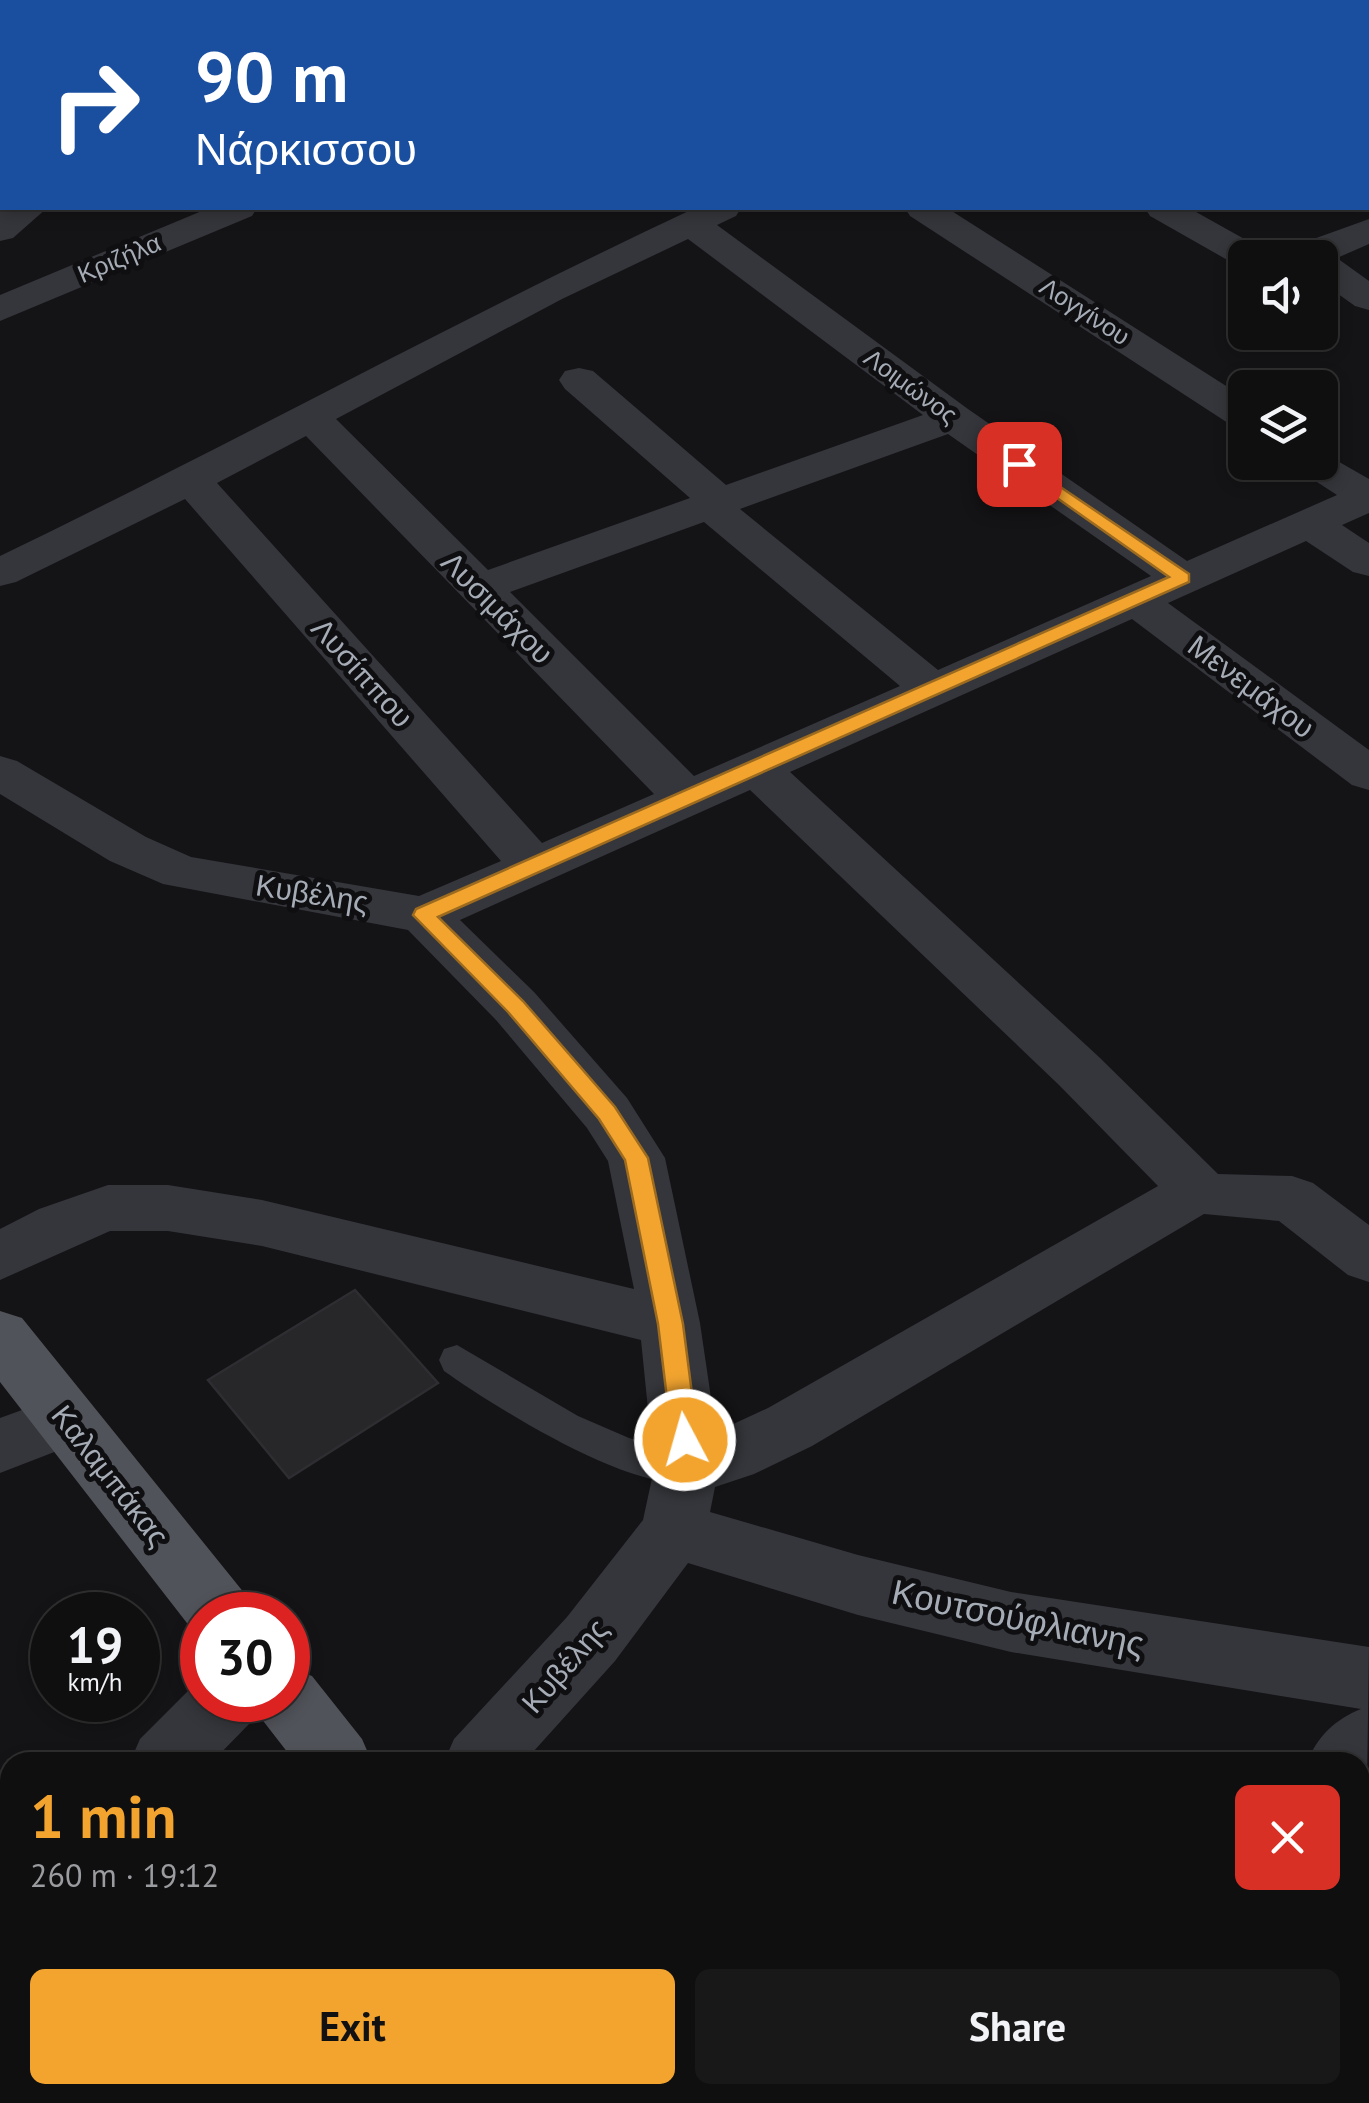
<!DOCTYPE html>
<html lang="en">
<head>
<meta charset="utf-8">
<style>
	:root { --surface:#0f0f10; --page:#181819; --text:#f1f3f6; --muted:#9b9c9f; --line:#2f2f30; --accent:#f2a42f }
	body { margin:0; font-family:"PT Sans",sans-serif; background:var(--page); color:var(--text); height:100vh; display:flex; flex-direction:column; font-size:38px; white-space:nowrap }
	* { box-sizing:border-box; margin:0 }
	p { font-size:32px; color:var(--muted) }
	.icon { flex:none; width:55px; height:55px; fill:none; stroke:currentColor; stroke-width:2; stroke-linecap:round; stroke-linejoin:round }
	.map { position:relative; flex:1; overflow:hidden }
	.panel { position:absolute; left:0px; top:1752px; width:1370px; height:352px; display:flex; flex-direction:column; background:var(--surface); border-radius:30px 30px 0 0; box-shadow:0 5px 15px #0003,0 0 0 2px var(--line) }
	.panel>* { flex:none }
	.top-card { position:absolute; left:0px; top:0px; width:1370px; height:210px; box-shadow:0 5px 15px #0003,0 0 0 2px var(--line); background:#1a4fa0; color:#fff; overflow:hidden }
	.controls { position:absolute; left:1228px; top:240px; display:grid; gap:20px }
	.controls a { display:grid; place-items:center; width:110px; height:110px; border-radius:15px; background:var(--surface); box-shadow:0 5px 15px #0003,0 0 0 2px var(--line); font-size:50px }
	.speed { position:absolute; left:30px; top:1592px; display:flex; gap:20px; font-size:50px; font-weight:700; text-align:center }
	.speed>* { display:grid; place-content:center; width:130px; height:130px; border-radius:50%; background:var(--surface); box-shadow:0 5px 15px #0003,0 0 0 2px var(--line); line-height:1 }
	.speed small { font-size:25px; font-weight:400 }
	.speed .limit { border:15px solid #d22; background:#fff; color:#111 }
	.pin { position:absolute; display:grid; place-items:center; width:85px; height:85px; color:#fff; margin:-42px; border-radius:20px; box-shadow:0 5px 15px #0006 }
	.me { position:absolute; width:110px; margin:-55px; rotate:354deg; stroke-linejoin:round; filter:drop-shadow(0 0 8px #0008) }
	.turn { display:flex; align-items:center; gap:35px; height:210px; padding:0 30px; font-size:45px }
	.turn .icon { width:130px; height:130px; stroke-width:2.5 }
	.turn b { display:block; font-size:70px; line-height:85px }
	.round { display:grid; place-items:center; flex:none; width:105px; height:105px; border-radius:15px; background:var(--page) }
	.summary { display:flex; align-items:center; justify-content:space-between; height:170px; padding:0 30px }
	h1 { font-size:60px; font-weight:800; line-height:75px; color:var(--accent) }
	.button { display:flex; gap:20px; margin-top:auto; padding:20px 30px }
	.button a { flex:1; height:115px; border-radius:15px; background:var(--accent); color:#111; font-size:40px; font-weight:800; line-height:115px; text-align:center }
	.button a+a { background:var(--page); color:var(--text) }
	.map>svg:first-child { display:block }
	.building { fill:#27272a; stroke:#2e2e32; stroke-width:2.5 }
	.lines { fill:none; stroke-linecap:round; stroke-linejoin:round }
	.service { fill:#35363b; fill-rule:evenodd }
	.minor { fill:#35363b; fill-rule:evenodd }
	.primary { fill:#51535a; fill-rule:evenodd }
	.route { fill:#f2a42f; stroke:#9d6b1f; stroke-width:2.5 }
	.labels { text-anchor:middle; stroke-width:10; stroke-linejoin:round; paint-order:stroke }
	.far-street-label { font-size:25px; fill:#a5acb6; stroke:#0f0f11 }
	.street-label { font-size:30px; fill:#a5acb6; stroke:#0f0f11 }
	.near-street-label { font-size:35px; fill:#a5acb6; stroke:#0f0f11 }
</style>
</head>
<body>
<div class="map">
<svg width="1369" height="2103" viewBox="0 0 1369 2103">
	<rect width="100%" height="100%" fill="#141416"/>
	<path class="building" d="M355,1290l83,93 -149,95 -81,-98z"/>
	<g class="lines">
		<path class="service" d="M457,1345l121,71 51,22 70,20 6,11 -6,11c-57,21 -207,-75 -255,-109l-5,-11 5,-11z"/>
		<path class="minor" d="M369,0h36l1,2h-35z
			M1186,0h37l1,2h-36z
			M1368,63h1v21h-1z
			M0,95h2v23h-2z
			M7,208h40l-34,30 -13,3v-29z
			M209,208h48l-5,8 -252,105v-26z
			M695,208h46l-5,8 -19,9 251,184 219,152 150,-66 -37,-24 -6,-9h26v-11l49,28v34l-27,12 27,18v33l-16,-4 -47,-31 -138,62 201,147v40l-17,-5 -220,-166 -342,153 309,285 119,117 74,2 21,7 56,42v57l-21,-7 -69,-54 -75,-7 -392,232 -58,28 -39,13 -5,25 148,43 153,37 358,55 -2,138 -7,3v-26h-53c11,-26 27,-42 54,-53l-350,-57 -153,-37 -170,-52 -73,98 -91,101h-80l10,-23 113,-122 76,-97 11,-51 -13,-129 -379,-94 -94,-15h-58l-110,49v-51l39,-20 69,-24h60l94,15 372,89 -26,-128 -21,-33 -91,-108 -88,-90 -245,-46 -53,-23 -110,-67v-38l17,5 129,76 45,20 228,39 82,-35 -316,-362 -169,83 -16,4v-30c234,-113 460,-238 695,-348zM688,239l235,176 -197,70 -133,-114 -14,-3 -14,3 -6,9 6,9 125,109 -202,72 -152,-151 226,-120zM948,434l203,142 -213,94 -198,-161zM306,436l348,358 -112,49 -325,-360zM704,522l196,164 -206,90 -184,-184zM750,790l309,295 99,101 -390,222 -52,24 -16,-109 -35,-165 -38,-60 -93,-106 -74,-72z
			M905,208h42l298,190v30l-14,-3 -321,-209z
			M1145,208h44l75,42 5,8h-24v10l-7,-2 -88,-50z
			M1369,219v25l-32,14 32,23v29l-14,-4 -35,-25v-23h-42l5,-8z
			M66,1394l22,7 10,19 -10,19 -88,34v-55z
			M202,1677v23h58l-10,23 -38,39h-82l10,-23z
			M10,1887v81l-10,4v-81z
			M261,2095h82l-3,8h-82z
			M931,2095h84l-3,8h-84z"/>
		<path class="primary" d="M0,1311l22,7 223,276 10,21h-53v23l-5,-2 -197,-254z
			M288,1667l24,9 50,63 10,23h-77l-31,-40 -10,-22h34z
			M562,2095h81l3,8h-81z"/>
	</g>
	<path class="route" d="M1019,459l170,115v8l-751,335 85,84 92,106 33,51 35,166 15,116 -4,8 -9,4 -9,-4 -4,-8 -14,-116 -33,-164 -26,-41 -91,-107 -95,-97 3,-6 753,-332 -156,-110v-7z"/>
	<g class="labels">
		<g class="far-street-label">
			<text transform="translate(119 258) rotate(-23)" y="9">Κριζήλα</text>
			<text transform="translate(1085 311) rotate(33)" y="9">Λογγίνου</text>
			<text transform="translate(911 386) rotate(36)" y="9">Λοιμώνος</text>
		</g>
		<g class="street-label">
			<text transform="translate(497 608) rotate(45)" y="10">Λυσιμάχου</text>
			<text transform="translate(362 673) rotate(48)" y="10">Λυσίππου</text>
			<text transform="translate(1251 687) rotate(37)" y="10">Μενεμάχου</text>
			<text transform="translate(312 894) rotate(9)" y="10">Κυβέλης</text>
			<text transform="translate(110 1476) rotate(52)" y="10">Καλαμπάκας</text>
			<text transform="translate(565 1666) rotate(-49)" y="10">Κυβέλης</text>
		</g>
		<g class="near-street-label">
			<text transform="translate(1018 1618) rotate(12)" y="12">Κουτσούφλιανης</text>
		</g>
	</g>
</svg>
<div class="controls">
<a><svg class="icon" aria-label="sound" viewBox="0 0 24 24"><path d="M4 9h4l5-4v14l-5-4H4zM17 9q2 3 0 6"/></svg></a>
<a><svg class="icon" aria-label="layers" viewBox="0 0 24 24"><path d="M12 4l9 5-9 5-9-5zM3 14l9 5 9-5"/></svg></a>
</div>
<div class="speed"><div>19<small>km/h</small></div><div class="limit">30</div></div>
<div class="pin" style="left:1019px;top:464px;background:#d93025"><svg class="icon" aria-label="arrive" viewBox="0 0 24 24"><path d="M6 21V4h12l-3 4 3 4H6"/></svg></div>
<svg class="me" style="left:685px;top:1440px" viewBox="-20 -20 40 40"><circle r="17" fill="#f2a42f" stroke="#fff" stroke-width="3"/><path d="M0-11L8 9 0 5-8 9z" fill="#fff"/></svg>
<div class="top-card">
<div class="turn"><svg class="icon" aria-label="right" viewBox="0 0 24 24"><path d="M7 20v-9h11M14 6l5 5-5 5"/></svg><div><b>90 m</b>Νάρκισσου</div></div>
</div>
<section class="panel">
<div class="summary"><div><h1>1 min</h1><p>260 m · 19:12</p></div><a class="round" style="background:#d93025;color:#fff"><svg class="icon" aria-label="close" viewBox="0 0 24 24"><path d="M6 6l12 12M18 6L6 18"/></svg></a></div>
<div class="button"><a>Exit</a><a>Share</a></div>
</section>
</div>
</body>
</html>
